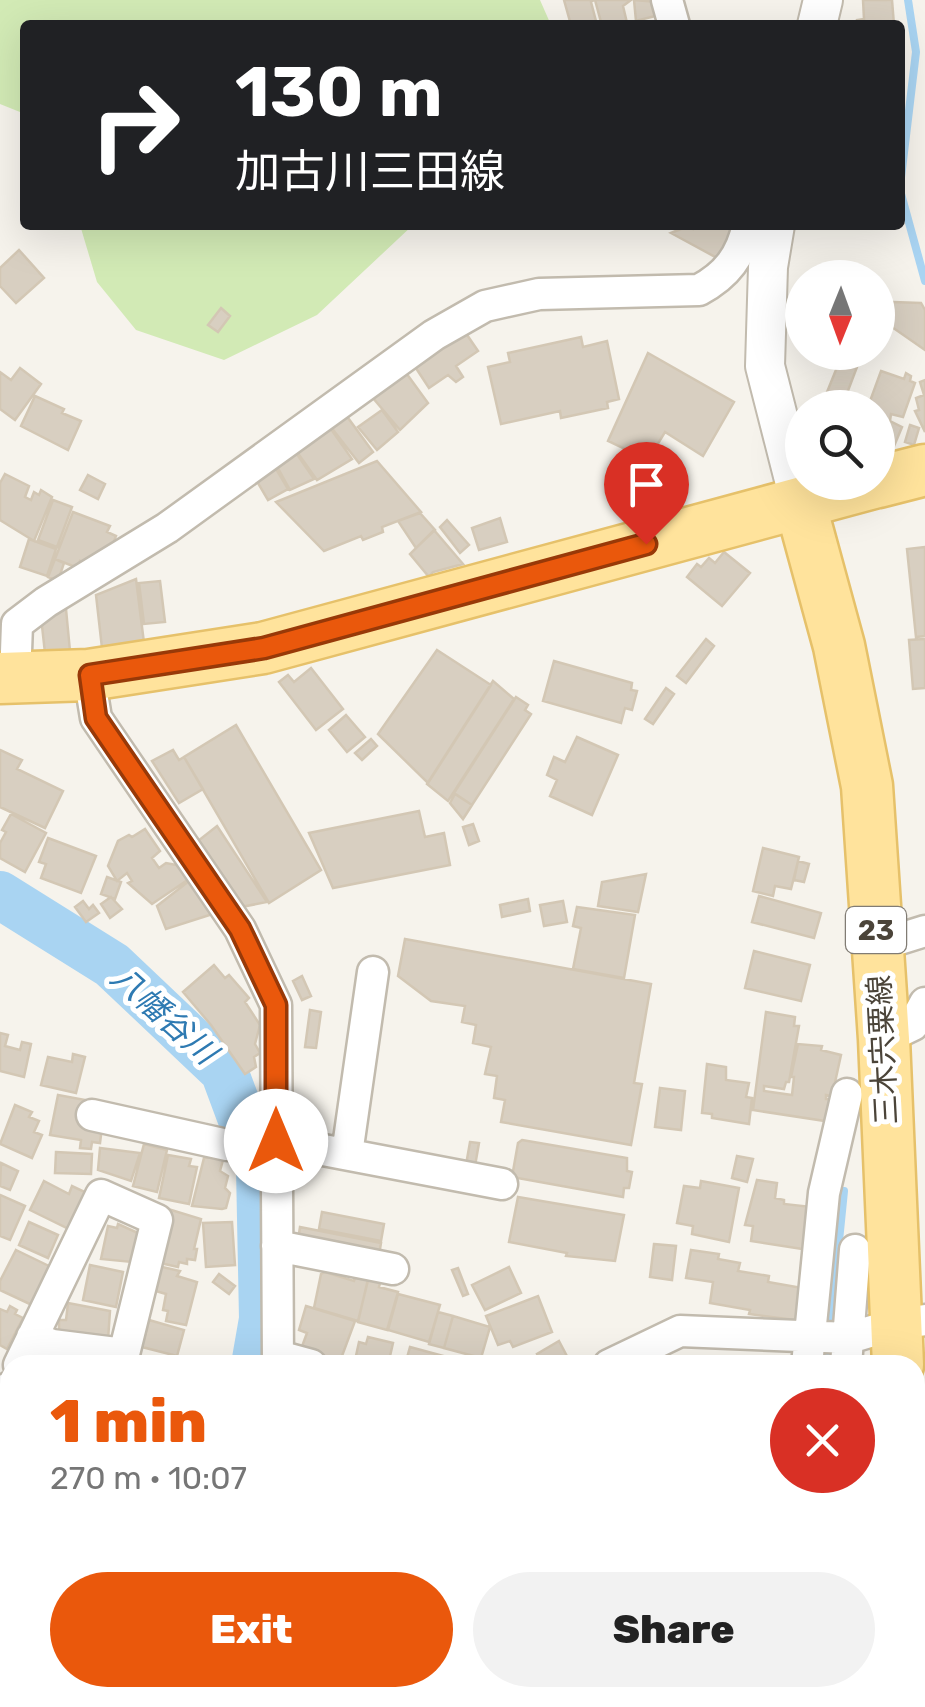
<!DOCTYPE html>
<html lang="en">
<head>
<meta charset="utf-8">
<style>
	:root { --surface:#fff; --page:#f2f2f2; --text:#222; --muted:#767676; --accent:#ea580c }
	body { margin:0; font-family:Rubik,"Noto Sans JP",sans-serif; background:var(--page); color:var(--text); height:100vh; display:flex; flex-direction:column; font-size:38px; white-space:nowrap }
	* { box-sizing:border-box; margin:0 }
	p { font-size:32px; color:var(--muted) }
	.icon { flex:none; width:55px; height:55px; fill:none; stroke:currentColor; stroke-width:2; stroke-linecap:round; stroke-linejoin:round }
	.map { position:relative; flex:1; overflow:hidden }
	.sheet { position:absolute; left:0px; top:1355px; width:925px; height:352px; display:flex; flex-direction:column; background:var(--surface); border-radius:30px 30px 0 0; box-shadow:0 10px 40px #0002 }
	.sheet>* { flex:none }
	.hud { position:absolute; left:20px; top:20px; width:885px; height:210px; border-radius:10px; box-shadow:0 10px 40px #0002; background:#202124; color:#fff; overflow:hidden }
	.needle { width:65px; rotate:181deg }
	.controls { position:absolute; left:785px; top:260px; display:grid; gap:20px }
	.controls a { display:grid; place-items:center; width:110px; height:110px; border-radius:50%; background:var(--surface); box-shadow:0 10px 40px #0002; font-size:50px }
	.pin { position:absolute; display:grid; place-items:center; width:85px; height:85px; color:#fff; margin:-102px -42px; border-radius:50% 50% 50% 0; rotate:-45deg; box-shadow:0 0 10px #0007 }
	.pin .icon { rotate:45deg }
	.me { position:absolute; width:110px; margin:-55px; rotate:0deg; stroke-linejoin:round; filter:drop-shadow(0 0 8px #0008) }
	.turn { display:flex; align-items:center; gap:35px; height:210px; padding:0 50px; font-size:45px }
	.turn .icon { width:130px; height:130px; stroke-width:2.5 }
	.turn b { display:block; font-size:70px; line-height:85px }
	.round { display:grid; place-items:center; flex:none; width:105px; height:105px; border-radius:52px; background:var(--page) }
	.overview { display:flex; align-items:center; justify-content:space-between; height:170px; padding:0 50px }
	h1 { font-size:60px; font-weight:800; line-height:75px; color:var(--accent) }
	.button { display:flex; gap:20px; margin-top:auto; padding:20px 50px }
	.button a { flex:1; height:115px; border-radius:60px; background:var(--accent); color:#fff; font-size:40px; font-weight:800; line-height:115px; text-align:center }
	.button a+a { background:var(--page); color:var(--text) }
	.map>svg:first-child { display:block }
	.green { fill:#d2eab5 }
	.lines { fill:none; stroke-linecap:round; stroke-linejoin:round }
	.stream { stroke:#a9d4f2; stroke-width:8 }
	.river { stroke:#a9d4f2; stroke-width:48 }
	.building { fill:#d8cfc1; stroke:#d3c7b4; stroke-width:2.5 }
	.minor-casing { stroke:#c2bbae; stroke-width:35 }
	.tertiary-casing { stroke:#c2bbae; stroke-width:42 }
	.primary-casing { stroke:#e6c16a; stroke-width:55 }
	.minor { stroke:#fff; stroke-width:30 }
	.tertiary { stroke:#fff; stroke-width:38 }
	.primary { stroke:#ffe39c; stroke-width:50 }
	.route-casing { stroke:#983908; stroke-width:25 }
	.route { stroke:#ea580c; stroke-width:18 }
	.labels { text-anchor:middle; stroke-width:10; stroke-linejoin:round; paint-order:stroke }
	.shield { fill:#fff; stroke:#817c74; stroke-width:2.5 }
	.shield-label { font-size:28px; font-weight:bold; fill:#4b4439 }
	.street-label { font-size:30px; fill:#4b4439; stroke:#fff }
	.water-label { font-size:32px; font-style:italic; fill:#2e7ab2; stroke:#fff }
</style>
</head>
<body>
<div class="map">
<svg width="925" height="1707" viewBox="0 0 925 1707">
	<rect width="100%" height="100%" fill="#f6f3ec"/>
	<path class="green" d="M0,0h540l11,25h-526v89l-25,-10z
		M80,225h333l-96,90 -93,45 -88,-30 -39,-48z"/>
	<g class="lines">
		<path class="stream" d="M900,186l16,-134 -8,-52
			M900,190l25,91
			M830,1331l14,-140
			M827,1365l2,-20
			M792,1707l1,-9"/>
		<path class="river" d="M0,895l112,70 112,106 36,97 3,151 -8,46"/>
	</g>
	<path class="building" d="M564,0h30l-3,2 6,23h-26z
		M595,0h36l-8,6 4,17 -26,-1z
		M634,0l23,2 2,13 -23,6z
		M863,0h29l2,25h-37v-5l7,-1z
		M695,225h45l-21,34 -48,-26 17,-7 5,3z
		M19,250l25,28 -28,25 -16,-17v-18z
		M893,302l28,1 4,7v40l-36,-25 2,-3 -9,-7z
		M221,308l9,8 -12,16 -10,-7z
		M463,329l15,22 -22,15 7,11 -7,5 -8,-7 -19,13 -17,-26z
		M581,337l2,10 24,-6 12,58 -12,3 1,6 -47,10 -1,-7 -59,13 -13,-57 22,-5 -2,-9z
		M836,352h27l-5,12z
		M648,353l86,49 -31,54 -38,-24 -17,28 -40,-19z
		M840,360l17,7 -14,37 -18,-7z
		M401,366l27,37 -28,27 -33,-39z
		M20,368l21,16 -26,36 -15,-11v-37l11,8z
		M881,371l23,8 2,-6 5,3 -1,5 5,2 -12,34 -12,-3 -1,7 12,6 -10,24 -14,-5v-38h-36l5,-11 22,7z
		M925,380v52l-10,-21 4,-1 -3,-12 8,-3 -4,-13z
		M35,396l29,13 -2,4 19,8 -13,29 -47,-24z
		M382,410l16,22 -21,18 -19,-23z
		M343,411l30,41 -14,11 -32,-41z
		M326,422l26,37 -35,21 -25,-35z
		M910,425l9,3 -5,17 -9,-3z
		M292,447l22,32 -24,11 -17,-31z
		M377,461l44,51 -39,15 1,5 -20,8 -2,-4 -37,15 -48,-49z
		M272,462l16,27 -20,11 -16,-27z
		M5,474l24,12 -4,11 6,3 3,-8 5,3 2,-5 11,7 -18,44 -34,-21v-37z
		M88,475l17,9 -7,15 -18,-9z
		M53,500l19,7 -15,40 -19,-7z
		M73,512l37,14 -3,6 9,4 -8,21 -20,7 -8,-3 -2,7 -23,-9z
		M420,513l15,17 -19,18 -18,-27z
		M500,518l7,24 -28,8 -7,-22z
		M447,520l22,25 -9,8 -20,-26z
		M434,530l29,34 -30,8 -4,5 -19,-23z
		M29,539l27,10 -9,27 -27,-9z
		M925,547v89l-9,1 -9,-88z
		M724,552l26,21 -28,33 -35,-29 10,-13 4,3 8,-9 6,5z
		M55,559l9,4 -6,18 -10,-4z
		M136,579l8,64 -42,5 -6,-53z
		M160,581l5,41 -21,2 -5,-41z
		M66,609l4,42 -25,2 -4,-36z
		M706,639l8,7 -28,37 -9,-7z
		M925,639v49l-12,1 -4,-49z
		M437,650l54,35 -63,98 -50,-49z
		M554,661l78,22 -1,7 6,1 -5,19 -7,-2 -4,15 -78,-22z
		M311,668l32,41 -27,21 -37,-48 9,-7 6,7z
		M493,681l21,18 -66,102 -21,-17z
		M666,688l8,6 -21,30 -8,-5z
		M516,697l12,8 -3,5 6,4 -59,91 -18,-12z
		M346,715l19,22 -18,15 -18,-22z
		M236,725l85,145 -52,33 -85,-146z
		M577,737l41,18 -26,60 -42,-19 7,-16 -10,-5 7,-18 11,5z
		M371,739l6,7 -15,14 -7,-7z
		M0,750l22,10 -5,9 46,22 -18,37 -45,-21z
		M173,750l6,10 5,-3 19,32 -24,14 -27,-42z
		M455,794l17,11 -9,14 -13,-16z
		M419,811l6,26 19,-4 6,32 -117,23 -24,-55z
		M11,814l35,19 -21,39 -25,-14v-15l6,-11 -4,-2z
		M473,824l6,17 -10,4 -6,-18z
		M217,826l50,76 -26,5 -43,-66z
		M145,829l15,22 -8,7 7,10 7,-5 10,2 13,14 -37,25 -24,-21 4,-2 -5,-8 -10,8 -9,-15 10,-25 11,-6 3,2z
		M48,838l48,18 -15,37 -40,-15 5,-14 -7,-2z
		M763,848l36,9 -8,32 -16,-3 -2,10 -20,-5z
		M798,861l11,3 -5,18 -10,-2z
		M198,874l24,37 -56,18 -9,-23z
		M646,874l-8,38 -40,-6 4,-24z
		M107,877l14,5 -6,17 -14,-5z
		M759,896l62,17 -7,25 -62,-16z
		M111,897l11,12 -12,9 -9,-14z
		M528,899l2,12 -28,6 -2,-12z
		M83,901l6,8 4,-4 6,8 -13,9 -11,-15z
		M563,901l4,21 -23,4 -4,-21z
		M577,907l58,8 -11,63 -51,-9 8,-41 -8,-2z
		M405,939l246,45 -17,99 8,1 -11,61 -130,-23 4,-22 -11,-2 3,-22 -12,-2 6,-27 -18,-4 3,-18 -14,-3 3,-16 -34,-5 -33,-25z
		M754,951l56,14 -9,36 -56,-13z
		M214,965l11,13 4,-3 20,23 -4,4 15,23 -5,19 5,9 -6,4 2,10 -11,7 -34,-49 -28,-33z
		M302,976l9,20 -9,4 -9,-19z
		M310,1010l11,2 -5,36 -11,-1z
		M766,1012l29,5 -1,9h5l-10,56h-3l-2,7 -20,-3v5l28,4 2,-18h-3l7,-33 24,2 -1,4 20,5 -9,41 -6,-1v4h6l-7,22 -72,-11z
		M0,1033l8,2 -3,11 15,4 2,-8 9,2 -7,33 -24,-6z
		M73,1054l12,3 -9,36 -35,-8 7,-28 24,5z
		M707,1064l19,3v13l23,3 -3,14 6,1 -3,26 -37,-6v-4l-10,-1z
		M660,1088l25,3 -4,39 -26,-3z
		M58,1095l27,5 -4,24 21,3 -2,16 -8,-1 -1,7 -11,-1 1,-8 -31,-5z
		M15,1105l17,7 -3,5 10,4 -5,11 8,3 -10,23 -32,-14z
		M522,1140l105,18v13l5,1 -3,16h-5l-1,9 -111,-20 6,-34z
		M470,1142l9,1 -4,23 -9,-1z
		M144,1144l23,6 -10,42 -24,-6z
		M100,1148l40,5 -9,28 -33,-11z
		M56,1152l36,2 -1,20 -36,-1z
		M168,1155l23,4 -2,7 8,1 -8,37 -30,-6z
		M737,1156l16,3 -6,23 -15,-4z
		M212,1157l11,3 -3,11 8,5 -3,12 5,5 -4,15 -4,1 -30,-3 12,-48z
		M1,1163l17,8 -8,19 -10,-4z
		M757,1180l20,3 -2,15 9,2v4l28,3 -3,43 -58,-9 2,-15 -8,-1z
		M44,1181l25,13 3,-8 15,7 -18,36 -39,-19z
		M701,1181l38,7 -10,54 -37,-8 1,-8 -16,-3 7,-37 16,2z
		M0,1195l25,11 -15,34 -10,-4z
		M518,1197l106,18 -9,46 -49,-5 1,-3 -58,-11z
		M168,1209l33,10 -7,30h3l-2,11 -8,-1v5l-8,-2 -1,5 -18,-4z
		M322,1212l62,12 -3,17 -62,-12z
		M29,1222l29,13 -10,23 -29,-13z
		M232,1222l3,43 -29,2 -3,-44z
		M118,1224l20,9 -6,29 -31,-3 7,-33 9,2z
		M300,1227l81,16 -2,12 -81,-15z
		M654,1244l22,2 -4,34 -22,-3z
		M16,1250l35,17 -19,38 -32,-15v-9z
		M691,1250l28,4 -1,5 22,4 -2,8 31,5 -1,6 34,6 -7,32 -46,-6 1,-4 -40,-7 3,-21 -27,-4z
		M90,1265l33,7 -7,35 -33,-7z
		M158,1266l22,5 -3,5 20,6 -11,43 -20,-4 2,-10 -5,-1 3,-16 -14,-4z
		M509,1267l12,26 -36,17 -13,-25z
		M458,1268l10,26 -5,2 -11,-26z
		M325,1272l29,9 3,-9 12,4 -11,45 -44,-13 7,-34z
		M219,1274l16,12 -6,8 -16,-12z
		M368,1279l12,4 -1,4 19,5 -11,38 -29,-8z
		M398,1294l42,11 -11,37 -41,-12z
		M538,1296l14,36 -39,15 -3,-6 -12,4 -12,-29z
		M68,1303l42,8 -2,29 -49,-6v-14h7z
		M10,1306l7,4 -2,4 8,4 -16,31 -7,-4v-36l7,3z
		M306,1306l49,15 -16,43 -39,-12 7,-19 -8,-3z
		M438,1312l15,4 -9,32 -15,-4z
		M453,1316l37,11 -9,31 -37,-10z
		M149,1320l35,10 -7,26 -35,-9z
		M368,1337l25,6 -5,22h-34l5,-23 7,2z
		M559,1341l11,21 -27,3 -6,-11z
		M410,1347l33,9 -2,9h-36z
		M44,1355l38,6 -1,4h-42l1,-8 4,1z
		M136,1355l38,9v1l-40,-1z
		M10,1419v21l-6,14 -4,-2v-8z
		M4,1455l6,2v30l-10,-4v-16z
		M244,1698h39l-3,9h-14z
		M824,1698h14l35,5 -1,4h-48z"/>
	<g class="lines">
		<g class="minor-casing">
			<path id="minor" d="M667,0l7,25
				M89,675l7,43 144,211 36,76 2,360
				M15,679l2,-55 29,-22 121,-74 267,-193 51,-29 54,-12 160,-4c28,-15 42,-34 49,-65
				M877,946l48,-15
				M884,1039l29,-14 12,-22
				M92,1115l135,30 49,-4 226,43
				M347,1154l26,-182
				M277,1246l116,23
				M278,1356l33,9
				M19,1365l82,-170 56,25 -33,134 -72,-9 -20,-8
				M609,1365l71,-34 169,7 47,-14 29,-4
				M807,1365l17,-172 23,-99
				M846,1365l9,-115
				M0,1411l10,-24
				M0,1504l10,3
				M184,1698l19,9
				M133,1707l1,-9
				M309,1707l3,-9
				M773,1707l1,-9
				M814,1707v-9"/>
		</g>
		<g class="tertiary-casing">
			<path id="tertiary" d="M817,25l6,-25
				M775,225l-7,42 -3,99 35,137
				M470,1698l25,9"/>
		</g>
		<g class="primary-casing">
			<path id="primary" d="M878,482l47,-12
				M800,503l39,143 28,140 17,253 14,326
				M0,678l89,-3 174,-27 614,-166
				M913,1698v9"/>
		</g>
		<use href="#minor" class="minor"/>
		<use href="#tertiary" class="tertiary"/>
		<use href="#primary" class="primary"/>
	</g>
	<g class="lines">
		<g class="route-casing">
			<path id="route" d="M276,1141v-136l-36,-76 -144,-211 -6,-43 174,-27 382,-104"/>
		</g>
		<use href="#route" class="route"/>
	</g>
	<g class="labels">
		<rect class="shield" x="846" y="907" width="60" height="46" rx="8"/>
		<g class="shield-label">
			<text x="876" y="940">23</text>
		</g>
		<g class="street-label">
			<text transform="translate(883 1050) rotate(-93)" y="10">三木宍粟線</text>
		</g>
		<g class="water-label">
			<text transform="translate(164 1015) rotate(42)" y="11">八幡谷川</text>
		</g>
	</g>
</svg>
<div class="controls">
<a><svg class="needle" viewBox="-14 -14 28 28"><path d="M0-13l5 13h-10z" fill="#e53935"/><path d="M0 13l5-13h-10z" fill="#767676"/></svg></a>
<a><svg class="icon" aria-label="search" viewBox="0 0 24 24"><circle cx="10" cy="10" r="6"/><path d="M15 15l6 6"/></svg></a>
</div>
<div class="pin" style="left:646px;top:544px;background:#d93025"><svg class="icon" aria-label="arrive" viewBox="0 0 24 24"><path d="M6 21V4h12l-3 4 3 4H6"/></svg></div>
<svg class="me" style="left:276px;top:1141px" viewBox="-20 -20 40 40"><circle r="19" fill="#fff"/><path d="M0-13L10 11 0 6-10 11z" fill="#ea580c"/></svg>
<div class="hud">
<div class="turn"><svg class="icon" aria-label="right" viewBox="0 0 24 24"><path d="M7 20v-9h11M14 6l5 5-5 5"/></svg><div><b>130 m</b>加古川三田線</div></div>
</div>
<section class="sheet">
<div class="overview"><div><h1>1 min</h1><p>270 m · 10:07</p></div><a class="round" style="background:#d93025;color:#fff"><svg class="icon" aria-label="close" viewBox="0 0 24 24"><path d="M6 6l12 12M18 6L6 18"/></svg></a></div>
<div class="button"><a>Exit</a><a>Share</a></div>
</section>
</div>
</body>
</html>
